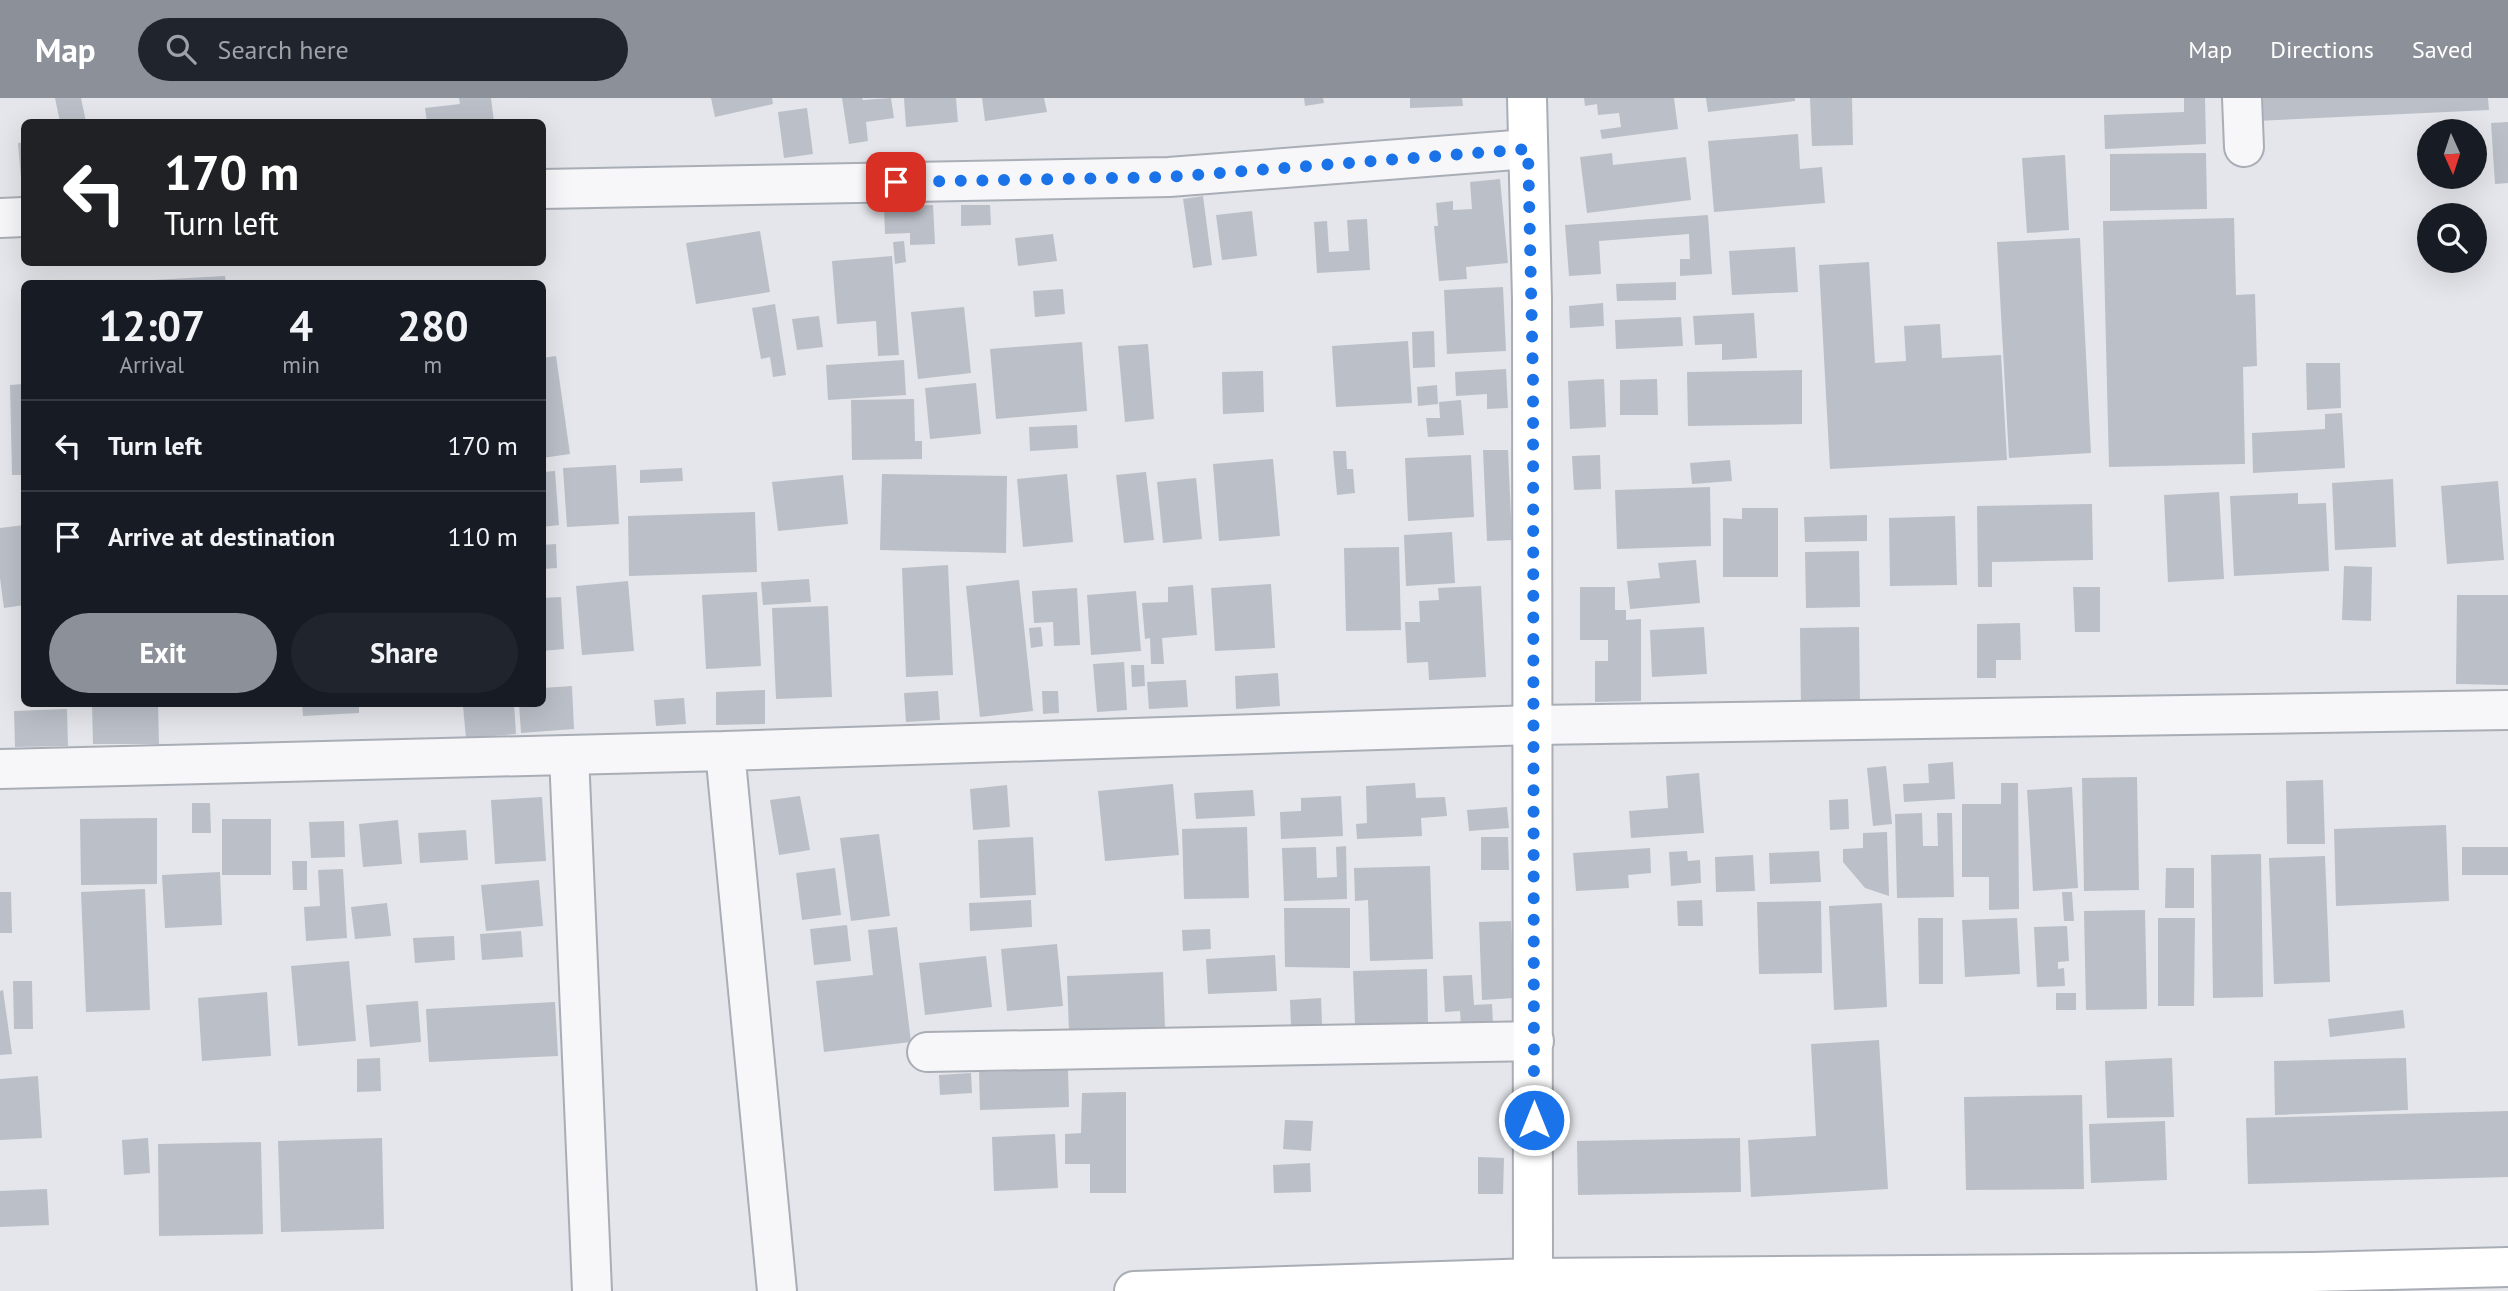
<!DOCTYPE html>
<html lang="en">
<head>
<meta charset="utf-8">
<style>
	:root { --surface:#171b24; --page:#20242c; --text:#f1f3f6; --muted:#9ea1a6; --line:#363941; --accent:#8c9099 }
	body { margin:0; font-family:"PT Sans",sans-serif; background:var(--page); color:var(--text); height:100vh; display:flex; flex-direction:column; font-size:26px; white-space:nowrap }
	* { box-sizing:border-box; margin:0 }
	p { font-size:23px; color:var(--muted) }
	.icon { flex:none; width:38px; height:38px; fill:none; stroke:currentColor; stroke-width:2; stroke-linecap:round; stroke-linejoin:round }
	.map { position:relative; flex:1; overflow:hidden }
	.side { position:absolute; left:21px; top:182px; width:525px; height:427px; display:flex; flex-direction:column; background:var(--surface); border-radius:10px; box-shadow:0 7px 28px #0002 }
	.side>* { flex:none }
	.banner { position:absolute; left:21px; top:21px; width:525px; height:147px; border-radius:10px; box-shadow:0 7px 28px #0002; background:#202124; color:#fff; overflow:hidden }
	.needle { width:46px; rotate:177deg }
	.buttons { position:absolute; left:2417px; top:21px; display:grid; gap:14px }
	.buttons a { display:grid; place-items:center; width:70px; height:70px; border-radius:50%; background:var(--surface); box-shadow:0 7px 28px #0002; font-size:35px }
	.pin { position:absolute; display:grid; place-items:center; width:60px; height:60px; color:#fff; margin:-30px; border-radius:14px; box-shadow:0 4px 10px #0006 }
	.me { position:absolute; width:77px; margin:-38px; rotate:0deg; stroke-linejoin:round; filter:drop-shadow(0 0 5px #0008) }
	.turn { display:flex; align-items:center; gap:24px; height:147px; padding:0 28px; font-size:32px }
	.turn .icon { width:91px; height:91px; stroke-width:2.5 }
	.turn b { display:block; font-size:49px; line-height:60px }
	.eta { display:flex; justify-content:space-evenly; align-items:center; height:119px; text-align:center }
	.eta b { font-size:42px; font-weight:700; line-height:49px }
	.cta { display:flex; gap:14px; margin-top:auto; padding:14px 28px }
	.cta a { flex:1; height:80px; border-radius:42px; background:var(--accent); color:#fff; font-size:28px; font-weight:700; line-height:80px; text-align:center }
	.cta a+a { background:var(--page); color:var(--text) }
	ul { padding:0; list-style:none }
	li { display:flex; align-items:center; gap:21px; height:91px; padding:0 28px; border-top:2px solid var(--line) }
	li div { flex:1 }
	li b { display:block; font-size:26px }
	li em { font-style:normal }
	header { display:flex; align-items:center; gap:42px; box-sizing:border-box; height:98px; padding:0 35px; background:var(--accent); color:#fff }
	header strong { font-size:33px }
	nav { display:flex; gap:38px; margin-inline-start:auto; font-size:24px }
	.search { width:490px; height:63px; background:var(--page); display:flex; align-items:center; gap:18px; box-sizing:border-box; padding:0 24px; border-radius:38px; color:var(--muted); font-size:26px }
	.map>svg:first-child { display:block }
	.building { fill:#bbbfc7 }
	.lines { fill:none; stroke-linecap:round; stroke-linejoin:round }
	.street-casing { stroke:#a9adb5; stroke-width:42 }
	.secondary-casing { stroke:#a9adb5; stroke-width:42 }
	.street { stroke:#f7f7f9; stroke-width:38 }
	.secondary { stroke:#fff; stroke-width:38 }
	.route { stroke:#1a73e8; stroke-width:12; stroke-dasharray:0 21.6 }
</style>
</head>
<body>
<header>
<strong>Map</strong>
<div class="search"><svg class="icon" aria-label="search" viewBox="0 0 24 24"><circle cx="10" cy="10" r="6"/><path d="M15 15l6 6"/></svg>Search here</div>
<nav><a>Map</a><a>Directions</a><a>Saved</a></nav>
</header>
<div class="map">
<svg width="2508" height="1193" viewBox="0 0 2508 1193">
	<rect width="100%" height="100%" fill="#e4e6eb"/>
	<path class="building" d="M55,0h26l5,24h-26z
		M459,0h32l3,24h-67l-2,-14 35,-4z
		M711,0h61l1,6 -58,13z
		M842,0h20l1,2 28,-2 3,20 -28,4 2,19 -19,3z
		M904,0h52l2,24 -52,5z
		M982,0h62l3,14 -62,9z
		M1304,0h19l1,5 -19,3z
		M1410,0h52l1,8 -53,2z
		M1584,0h90l4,31 -76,10 -2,-9 21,-3 -2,-14 -21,2 -1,-11 -12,2z
		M1706,0h89v3l-87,11z
		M1810,0h42l1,47 -41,1z
		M2184,0h21l1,46 -101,5 -1,-34 80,-3z
		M2255,0h233l1,12 -233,11z
		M807,10l6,46 -29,4 -6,-46z
		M2508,24v61l-13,1 -4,-61z
		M1798,36l2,35 22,-2 3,36 -111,9 -6,-71z
		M24,44v36h-3l-3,-35z
		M1612,55l1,12 73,-8 5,43 -104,13 -7,-56z
		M2206,55l1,56 -97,2v-57z
		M2065,57l4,75 -42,3 -5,-75z
		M1500,81l8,84 -42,4 1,12 -28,2 -5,-55h4l-2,-23 17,-2v9l19,-1 -2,-27z
		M1203,98l9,69 -19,3 -10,-69z
		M933,107l2,39 -25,1v-12l-25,1 -1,-27z
		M961,107h29l1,20 -30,1z
		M1252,113l5,45 -35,4 -6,-45z
		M1708,117l4,59 -32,2v-17h10l-1,-25 -90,7 2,33 -32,2 -4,-51z
		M2234,120l2,77 19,-1 2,72 -14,1 2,97 -136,3 -6,-246z
		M1367,121l3,51 -53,3 -3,-51 13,-1 2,31 20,-1 -2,-31z
		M760,133l10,61 -74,12 -10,-61z
		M1053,136l4,27 -39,5 -3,-28z
		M2080,140l11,215 -82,5 -12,-216z
		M904,143l2,21 -11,2 -2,-22z
		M1795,149l3,45 -66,3 -3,-44z
		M892,158l7,99 -21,1 -2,-35 -39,3 -5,-63z
		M1869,164l6,101 31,-2 -2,-35 36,-2 2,34 59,-3 6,105 -177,9 -11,-204z
		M225,178l1,8h-73v-4z
		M1676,184v18l-59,1 -1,-17z
		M1503,189l3,64 -59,3 -3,-64z
		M1063,191l2,25 -30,3 -2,-26z
		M1603,205l1,23 -34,2 -1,-22z
		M775,206l11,71 -13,2 -3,-20 -9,2 -9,-51z
		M964,209l7,66 -53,6 -7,-67z
		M1754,215l3,45 -35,2v-16l-27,1 -2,-29z
		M819,218l4,31 -26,3 -5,-31z
		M1681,219l2,29 -67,3 -1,-29z
		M1434,233l1,36 -22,1 -1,-36z
		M1408,243l4,62 -76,4 -4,-61z
		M1082,244l5,69 -91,8 -6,-70z
		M1148,246l6,75 -29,3 -7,-76z
		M556,258l14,98 -28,4v-100z
		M904,262l2,35 -78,5 -2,-35z
		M2306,265h34l1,45 -34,2z
		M1506,271l2,39 -21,1v-15l-31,2 -1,-24z
		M1802,272v54l-114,2 -1,-54z
		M1263,273l1,41 -41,2 -1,-42z
		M1604,281l2,48 -36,2 -2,-48z
		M1657,281l1,36h-38v-35z
		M976,285l5,51 -51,5 -5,-51z
		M24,286v91h-12l-2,-90z
		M1437,287l1,19 -20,2 -1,-19z
		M914,301l1,42h7v18l-70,1 -1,-60z
		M1461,302l3,35 -36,2 -2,-19h14l-1,-16z
		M2342,315l3,55 -92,5 -1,-40 73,-4v-15z
		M1077,327l1,23 -48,3 -1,-24z
		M1483,352h25l4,90 -25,1z
		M1333,353h13l1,18h6l2,24 -18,2z
		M1471,357l3,62 -66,4 -3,-63z
		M1600,357l1,34 -27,1 -2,-34z
		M1273,361l7,77 -61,5 -6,-77z
		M1730,362l2,21 -40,3 -2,-21z
		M616,367l3,59 -52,3 -4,-59z
		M682,370l1,13 -43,2v-13z
		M555,373l4,54 -17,2v-55z
		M1146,374l8,68 -30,3 -8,-68z
		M882,376l125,2 -1,77 -126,-3z
		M1067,376l6,68 -50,5 -6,-68z
		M843,377l5,49 -70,7 -6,-49z
		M1196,380l6,61 -39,4 -6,-61z
		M2393,381l3,68 -61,3 -3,-67z
		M2498,383l6,79 -57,4 -6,-78z
		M1710,389l1,59 -94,3 -2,-59z
		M2219,394l5,87 -56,3 -4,-87z
		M2298,395v11l28,-1 3,68 -95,5 -4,-80z
		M2092,406l1,56 -101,2v25h-14l-1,-81z
		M1742,410h36v69h-55v-59l19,1z
		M755,414l2,60 -128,4 -1,-60z
		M1867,417v26l-62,1 -1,-25z
		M1955,418l2,69 -67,1 -1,-68z
		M24,427v80l-20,3 -4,-30v-50z
		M1452,434l3,51 -49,3 -2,-51z
		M556,446l1,24 -15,1v-24z
		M1399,449l2,83 -55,1 -2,-83z
		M1859,453l1,56 -54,1 -1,-56z
		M1696,462l4,43 -70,6 -3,-28 33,-3 -2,-15z
		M948,467l5,110 -47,2 -4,-109z
		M2344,468l28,1 -1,54 -29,-1z
		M809,481l2,23 -48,3 -2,-23z
		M1019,482l14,131 -53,6 -14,-131z
		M628,483l6,70 -52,4 -6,-69z
		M1271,486l4,64 -60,3 -4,-63z
		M1193,487l4,50 -35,3 2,26h-13l-1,-26 -5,1 -3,-36 26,-1v-15z
		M1481,488l5,91 -57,3 -1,-18 -21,1 -2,-41h15l-1,-21 20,-1 -1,-12z
		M1580,489h35v23h11v10l15,-1v82l-46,1v-41h13v-21h-28z
		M2073,489h27v45h-25z
		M1077,490l3,57 -26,1 -1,-24 -19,1 -2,-32z
		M1136,493l5,60 -50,4 -4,-60z
		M757,494l4,74 -55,3 -4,-74z
		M2457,497h51v90l-52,-1z
		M561,499l3,52 -22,2v-53z
		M828,508l4,91 -56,2 -4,-91z
		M2020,525l1,37h-25v18h-19v-54z
		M1041,529l2,19 -12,2 -2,-20z
		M1704,529l3,47 -55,3 -2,-47z
		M1859,529l1,79 -59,2 -1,-80z
		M1124,564l3,48 -30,2 -4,-48z
		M1131,567h13l1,21 -13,1z
		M1278,575l2,33 -44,3 -1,-33z
		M1186,582l2,27 -39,2 -2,-27z
		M572,588l2,43 -53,4 -2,-29h23v-16z
		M765,592v34l-49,1v-33z
		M938,593l2,29 -34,2 -2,-29z
		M1042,593h16l1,22 -16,1z
		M684,600l2,26 -30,2 -2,-26z
		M92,606h66l1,40h-66z
		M302,606h57v9l-56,3z
		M491,606h23l2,30 -50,4 -3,-32z
		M67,611l1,37 -53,1 -1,-36z
		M1953,664l2,37 -51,3 -1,-18 26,-1 -1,-19z
		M1886,668l6,58 -19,2 -6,-58z
		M1699,675l5,60 -73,5 -2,-27 39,-3 -2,-32z
		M2137,679l2,113 -55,1 -2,-113z
		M2323,682l2,64h-38l-1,-63z
		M1415,685l1,15 29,-1 2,19 -26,2 1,18 -65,3 -1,-15 11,-1 -1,-37z
		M2001,685h17l1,126 -30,1v-33h-27v-73h39z
		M1173,686l6,71 -74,6 -7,-70z
		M1007,687l3,42 -37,3 -3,-41z
		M2072,689l6,101 -45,3 -6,-101z
		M1253,692l2,26 -59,3 -2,-26z
		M800,698l10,54 -31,5 -9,-55z
		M1341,698l2,40 -62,3 -1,-27 21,-1v-13z
		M542,699l4,64 -51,3 -4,-64z
		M1848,701l1,30 -19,1 -1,-30z
		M192,705h18l1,30h-19z
		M1507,709l2,21 -40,3 -2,-21z
		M1922,715l1,33h15l-1,-33h15l2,84 -57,1 -2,-84z
		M157,720v66l-76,1 -1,-66z
		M222,721h49v56h-49z
		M398,722l4,44 -39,3 -4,-43z
		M344,723l1,36 -34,1 -2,-36z
		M2446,727l3,76 -113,5 -2,-77z
		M1247,729l2,71 -65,1 -2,-70z
		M466,732l2,30 -48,3 -2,-30z
		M1887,734l2,64 -24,-8 -22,-26v-13l20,-1v-15z
		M879,736l11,82 -39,5 -11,-83z
		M1033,739l3,58 -56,3 -2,-58z
		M1481,739h27l1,33h-28z
		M1346,748l1,53 -63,2 -2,-53 34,-1 1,31 20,-1 -1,-30z
		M2462,749h46v28h-46z
		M1650,750l1,25 -23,2 1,13 -53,3 -3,-38z
		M1687,753l1,10 12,-1 1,23 -30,3 -2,-34z
		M1819,753l2,31 -51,2 -1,-31z
		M2261,756l2,143 -50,1 -2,-143z
		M1753,757l2,36 -39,1 -1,-35z
		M2325,758l5,126 -56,2 -5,-126z
		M292,763h15v29h-14z
		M1430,768l3,93 -63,2 -2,-61 -13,1 -1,-33z
		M835,770l6,47 -39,5 -6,-47z
		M2166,770h28v40h-29z
		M343,771l4,69 -41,3 -2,-34 16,-1 -2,-36z
		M220,774l2,53 -57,3 -3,-53z
		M539,782l4,46 -57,5 -5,-46z
		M145,791l5,121 -64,2 -5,-120z
		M0,794h11l1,41h-12z
		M2062,794h10l2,29h-10z
		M1031,802l1,27 -62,4 -1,-28z
		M1702,802l1,26h-25l-1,-25z
		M1821,803l1,72 -63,1 -2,-72z
		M387,805l4,33 -36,3 -4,-32z
		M1882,805l5,104 -53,3 -5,-104z
		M1284,810h66v60l-65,-1z
		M2145,812l2,99 -61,1 -2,-99z
		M1918,820h25v66h-24z
		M2017,820l3,56 -55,3 -3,-57z
		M2158,820h37l-1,88h-36z
		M1511,823l3,77 -32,2 -3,-78z
		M847,827l4,36 -37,4 -4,-36z
		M2067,828l2,35 -11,1v7l6,-1 1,18 -28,1 -3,-60z
		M897,829l14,115 -87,10 -8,-71 57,-6 -5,-45z
		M1210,831l1,20 -28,2 -1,-21z
		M521,833l2,26 -41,3 -2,-26z
		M454,838l1,24 -40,3 -2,-25z
		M1057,846l6,62 -56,5 -6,-62z
		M1275,857l2,36 -69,3 -2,-35z
		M986,858l6,51 -67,8 -6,-52z
		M349,863l7,80 -58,5 -7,-80z
		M1427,871l1,54 -73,2 -2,-54z
		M1163,874l2,56 -96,4 -2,-56z
		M1472,877l2,30 18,-1 1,20 -32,2 -1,-15 -15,1 -2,-36z
		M13,883h19l1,48h-19z
		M3,892l9,64 -12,1v-64z
		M267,894l4,64 -69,5 -4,-63z
		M2056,895h20v17h-20z
		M1321,900l1,26 -31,2 -1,-26z
		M418,903l3,41 -51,5 -4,-42z
		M555,904l3,54 -129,6 -3,-53z
		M2403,912l2,18 -75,9 -2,-18z
		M1879,942l9,149 -137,8 -3,-57 68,-4 -5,-92z
		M380,960l1,33 -24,1v-33z
		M2172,960l2,59 -67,1 -2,-57z
		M2406,960l2,52 -133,5 -1,-54z
		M1068,971l1,38 -89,3 -1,-38z
		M971,975l1,20 -32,2 -1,-20z
		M38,978l4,62 -42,2v-61z
		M1126,994v101h-36v-29h-25v-30l16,-1 1,-40z
		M2082,997l2,94 -118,1 -2,-93z
		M2508,1013v66l-260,7 -2,-66z
		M1285,1022l28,1 -2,30 -28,-2z
		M2165,1023l2,59 -76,3 -2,-59z
		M1055,1036l3,54 -64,3 -2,-54z
		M148,1040l2,35 -26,2 -2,-35z
		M382,1040l2,91 -103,3 -3,-91z
		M1740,1040l1,54 -163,3 -1,-54z
		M261,1044l2,92 -104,2 -1,-92z
		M1478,1059l26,1 -1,36h-25z
		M1310,1065l1,29 -37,1 -1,-28z
		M47,1091l2,36 -49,2v-36z"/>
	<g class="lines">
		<g class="street-casing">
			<path id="street" d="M2242,0l2,49
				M542,91l627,-12 359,-28
				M0,120l24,-1
				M725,653l52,540
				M569,657l23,536
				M0,671l725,-18 810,-26 973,-15
				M927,954l607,-11"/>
		</g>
		<g class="secondary-casing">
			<path id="secondary" d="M1527,0l5,201 1,979
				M1134,1193l399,-13 779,-6 196,-5"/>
		</g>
		<use href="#street" class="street"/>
		<use href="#secondary" class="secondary"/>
	</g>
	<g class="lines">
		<path class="route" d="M896,84l272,-5 360,-28 5,230 1,741"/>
	</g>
</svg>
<div class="buttons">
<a><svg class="needle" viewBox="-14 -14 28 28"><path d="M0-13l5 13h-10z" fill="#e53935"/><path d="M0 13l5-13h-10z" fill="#9ea1a6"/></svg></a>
<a><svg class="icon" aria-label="search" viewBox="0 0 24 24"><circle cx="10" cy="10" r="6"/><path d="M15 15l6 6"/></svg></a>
</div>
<div class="pin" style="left:896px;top:84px;background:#d93025"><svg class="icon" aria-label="arrive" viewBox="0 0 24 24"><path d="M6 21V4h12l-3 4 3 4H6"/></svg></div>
<svg class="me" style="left:1534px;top:1022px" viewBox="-20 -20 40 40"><circle r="17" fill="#1a73e8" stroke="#fff" stroke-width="3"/><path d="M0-11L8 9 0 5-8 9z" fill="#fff"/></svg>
<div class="banner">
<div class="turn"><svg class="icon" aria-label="left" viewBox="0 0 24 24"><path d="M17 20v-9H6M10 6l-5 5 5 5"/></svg><div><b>170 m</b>Turn left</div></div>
</div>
<section class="side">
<div class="eta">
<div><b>12:07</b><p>Arrival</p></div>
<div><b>4</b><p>min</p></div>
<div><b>280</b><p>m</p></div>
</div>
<ul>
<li><svg class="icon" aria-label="left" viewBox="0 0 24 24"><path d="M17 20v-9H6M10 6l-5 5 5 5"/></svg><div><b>Turn left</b></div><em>170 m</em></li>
<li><svg class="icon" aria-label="arrive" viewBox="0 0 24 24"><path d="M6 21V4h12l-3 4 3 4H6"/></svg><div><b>Arrive at destination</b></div><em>110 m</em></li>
</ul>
<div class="cta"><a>Exit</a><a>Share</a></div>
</section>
</div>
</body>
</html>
